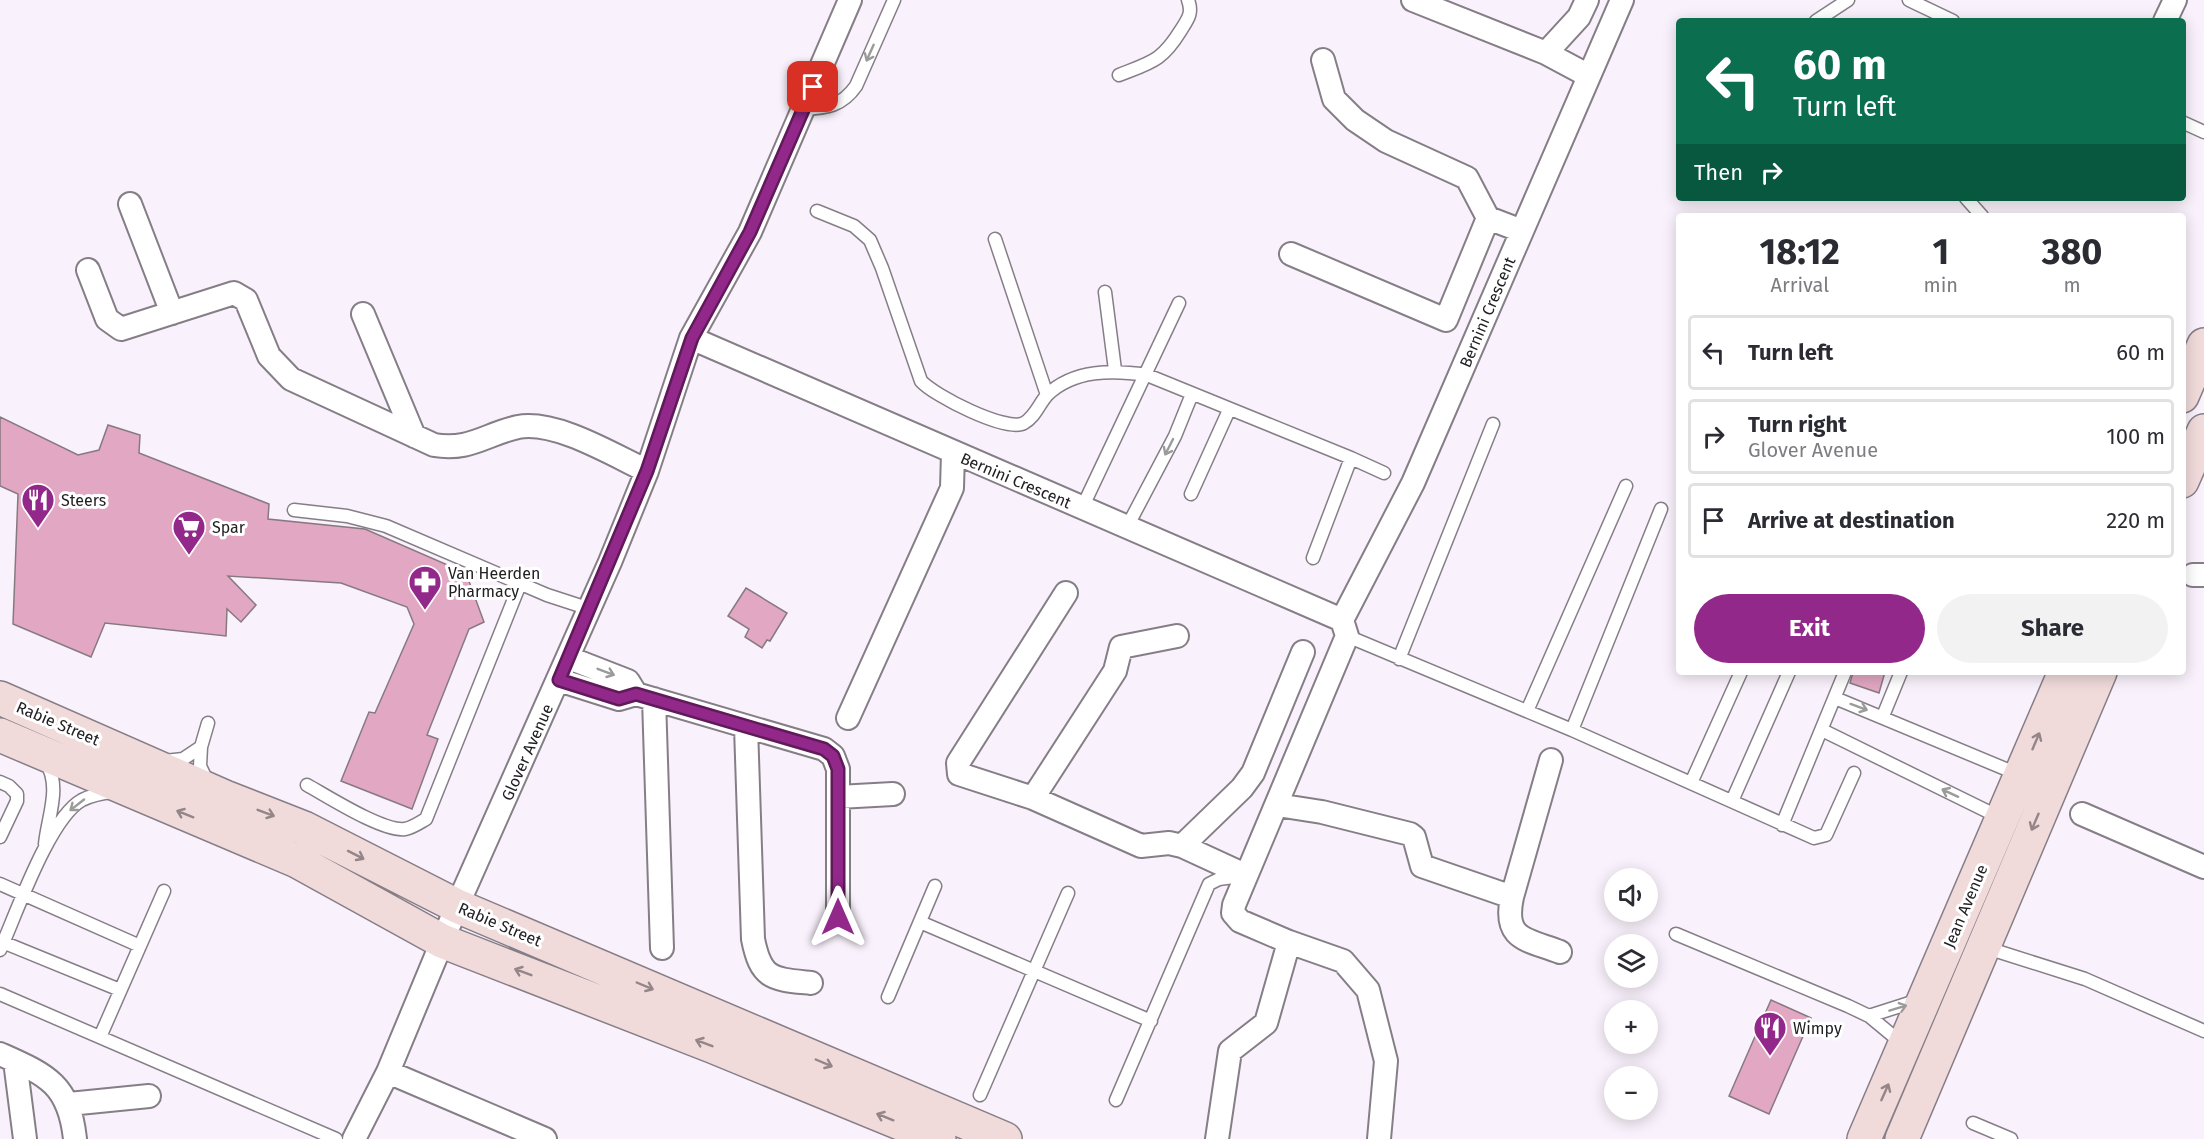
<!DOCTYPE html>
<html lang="en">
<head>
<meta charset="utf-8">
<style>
	:root { --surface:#fff; --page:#f2f2f3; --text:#2b2b33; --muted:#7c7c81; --line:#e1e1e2; --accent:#93288b }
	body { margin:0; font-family:"Fira Sans",sans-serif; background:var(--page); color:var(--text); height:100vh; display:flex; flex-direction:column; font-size:22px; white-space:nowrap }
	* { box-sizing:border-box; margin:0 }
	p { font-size:20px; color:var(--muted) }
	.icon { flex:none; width:33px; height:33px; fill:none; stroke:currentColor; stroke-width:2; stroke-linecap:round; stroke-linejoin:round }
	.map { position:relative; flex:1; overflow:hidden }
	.drawer { position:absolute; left:1676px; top:213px; width:510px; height:462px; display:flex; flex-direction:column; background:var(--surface); border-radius:6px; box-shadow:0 3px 15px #0003 }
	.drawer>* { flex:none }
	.banner { position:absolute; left:1676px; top:18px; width:510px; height:183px; border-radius:6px; box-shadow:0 3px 15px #0003; background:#0b6e4f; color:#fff; overflow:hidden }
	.fabs { position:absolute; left:1604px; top:868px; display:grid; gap:12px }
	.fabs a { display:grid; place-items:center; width:54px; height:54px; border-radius:50%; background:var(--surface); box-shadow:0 3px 15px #0003; font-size:30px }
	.pin { position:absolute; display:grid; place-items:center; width:51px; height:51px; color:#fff; margin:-26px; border-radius:12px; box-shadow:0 3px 9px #0006 }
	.me { position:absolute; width:66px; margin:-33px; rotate:0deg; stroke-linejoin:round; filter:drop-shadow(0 0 4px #0008) }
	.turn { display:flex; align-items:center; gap:21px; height:126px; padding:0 18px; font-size:27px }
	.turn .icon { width:78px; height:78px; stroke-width:2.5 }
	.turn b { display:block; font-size:42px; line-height:51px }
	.then { display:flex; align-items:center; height:57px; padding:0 18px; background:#0003; gap:12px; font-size:22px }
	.eta { display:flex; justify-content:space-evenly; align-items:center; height:102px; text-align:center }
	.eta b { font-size:36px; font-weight:700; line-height:42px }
	.cta { display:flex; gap:12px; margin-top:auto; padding:12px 18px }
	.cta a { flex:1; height:69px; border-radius:36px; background:var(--accent); color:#fff; font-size:24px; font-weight:700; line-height:69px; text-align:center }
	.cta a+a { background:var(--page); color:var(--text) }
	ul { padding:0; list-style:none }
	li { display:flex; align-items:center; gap:18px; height:75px; margin:0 12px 9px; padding:0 6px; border:3px solid var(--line); border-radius:6px }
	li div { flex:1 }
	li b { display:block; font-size:22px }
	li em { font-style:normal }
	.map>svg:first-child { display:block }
	.building { fill:#e1a7c3; stroke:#867a80; stroke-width:1.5 }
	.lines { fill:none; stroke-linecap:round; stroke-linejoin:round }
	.lane-casing { stroke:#867e87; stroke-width:15 }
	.street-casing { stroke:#867e87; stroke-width:26 }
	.secondary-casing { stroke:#867e87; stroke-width:36 }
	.lane { stroke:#fff; stroke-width:12 }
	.street { stroke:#fff; stroke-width:22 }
	.secondary { stroke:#f0dada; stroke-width:33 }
	.oneway { stroke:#9c9b9c }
	.oneway2 { stroke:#948688 }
	.route-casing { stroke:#601a5a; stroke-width:15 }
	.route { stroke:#93288b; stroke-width:10 }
	.labels { text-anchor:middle; stroke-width:6; stroke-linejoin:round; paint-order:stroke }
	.street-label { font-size:16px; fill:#232024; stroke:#fff }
	.poi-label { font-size:16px; fill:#232024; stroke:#fff; text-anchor:start }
</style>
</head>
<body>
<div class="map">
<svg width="2204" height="1139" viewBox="0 0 2204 1139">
	<rect width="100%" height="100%" fill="#f9f1fb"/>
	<path class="building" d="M0,417l78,38 21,-5 9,-25 32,10 -1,18 130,51 -1,15 97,10 101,44 18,49 -15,7 -42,106 11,4 -26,70 -71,-28 28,-69 6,1 39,-89 -7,-17 -66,-24 -113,-7 28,29 -15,17 -14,-13 -1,27 -121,-13 -14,34 -78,-33 5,-130 -18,-8z
		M746,588l41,25 -17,28 -3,-1 -5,8 -17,-11 4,-8 -21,-13z
		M1853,672h32l-6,21 -29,-10z
		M1771,1000l40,18 -42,96 -40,-18z"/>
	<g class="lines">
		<g class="lane-casing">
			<path id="lane" d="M1909,0l44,21
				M1816,21l32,-21
				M1119,75c33,-13 43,-14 62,-45 7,-11 12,-17 7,-30
				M803,109c24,-1 39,-3 53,-23l38,-86
				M2182,122l22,10
				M1966,198l16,18
				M817,211l37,15 16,14 12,28 39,113c12,14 86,52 103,42 11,-6 15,-19 23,-28 27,-26 66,-25 100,-20l204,83 -38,100
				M995,239l52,156
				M1105,292l10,78
				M1351,458l33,15
				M1191,494l38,-84
				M1082,508l97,-205
				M294,510l53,6 39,10 161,69 43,14
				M1127,527l48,-91 17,-42
				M1347,636l225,94 242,108 12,-3 28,-62
				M1399,659l94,-235
				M1835,698l185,77
				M1527,711l99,-225
				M1883,716l18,-44
				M1572,730l89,-221
				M1822,730l179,88
				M201,747l7,-24
				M45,760c17,27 3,55 0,84
				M165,761l18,-2 18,-12 -1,19 7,15
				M0,782l9,4 8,8v7l-17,36
				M1691,783l50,-111
				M307,785c20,11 76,47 98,44 7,-1 14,-6 21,-10l94,-235
				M1732,801l57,-129
				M1782,825l63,-153
				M0,884l140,62
				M920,922l231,99
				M1676,934l172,72 21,10 35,29
				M0,941l120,49
				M1984,947l101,32 119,52
				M0,950c16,-35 49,-132 82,-150 10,-5 20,-7 31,-8
				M0,994l336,145
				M888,997l47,-111
				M1869,1016l50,-16
				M100,1037l64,-146
				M980,1095l88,-202
				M1116,1100l93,-216 10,-5 22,-3
				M1973,1123l38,16"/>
		</g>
		<g class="street-casing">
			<path id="street" d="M1413,0l133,53 43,23
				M2165,21l10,-21
				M1546,53l33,-36 8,-17
				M1323,60l11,39 21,21 31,21 81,37 21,40 34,13
				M130,204l42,109
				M1291,254l155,66 42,-102
				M88,270l19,49 14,10 113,-36 12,7 23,56 22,23 143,66c36,6 52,-11 84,-18 38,-7 95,28 129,44
				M363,314l51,122
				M691,338l651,282
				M2193,575h11
				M1066,593l-108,170 1,11 74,24 108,48 28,-3 13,3 63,29
				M569,658l59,23 8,13
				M559,680l60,19 17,-5 188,55 9,7 5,13v148
				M654,699l8,249
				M848,718l104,-230 1,-35
				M746,727l7,212c8,41 20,40 58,44
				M838,797l55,-3
				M1033,798l82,-127 6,-24 56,-11
				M1277,805l45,7 88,22 4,3 8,29 90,31c-9,43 14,42 48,55
				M2082,814l122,53
				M1182,846l60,-58 11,-15 50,-121
				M1512,897l39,-137
				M1289,942l54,19 25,29 18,71 -7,78
				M0,1054c47,21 69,30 75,85
				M15,1061l10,78
				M388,1072l157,67
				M69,1104l80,-8
				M354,1139l34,-67 69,-166 153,-344 37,-91 44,-133 59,-106 100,-232
				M1217,1139l13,-88 36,-28 23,-81 -49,-21 -7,-8 1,-8 113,-269 -5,-16 71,-137 209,-483"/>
		</g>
		<g class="secondary-casing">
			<path id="secondary" d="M2182,396l22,-51
				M2182,481l22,-50
				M0,698l225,99 79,31 153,78 548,233
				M0,735l297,126 145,80 270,105 227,93
				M1864,1139l201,-467
				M1902,1139l198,-467"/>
		</g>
		<use href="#lane" class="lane"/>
		<use href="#street" class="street"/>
		<use href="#secondary" class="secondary"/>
	</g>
	<defs><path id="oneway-shaft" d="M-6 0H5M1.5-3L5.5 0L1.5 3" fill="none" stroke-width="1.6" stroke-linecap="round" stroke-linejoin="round" transform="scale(1.5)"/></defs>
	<g class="oneway">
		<use href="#oneway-shaft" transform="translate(870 53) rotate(114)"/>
		<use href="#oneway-shaft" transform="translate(1169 447) rotate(117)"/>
		<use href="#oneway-shaft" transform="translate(606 672) rotate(21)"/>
		<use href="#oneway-shaft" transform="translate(1859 707) rotate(20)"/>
		<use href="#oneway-shaft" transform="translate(1950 793) rotate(-155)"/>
		<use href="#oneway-shaft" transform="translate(77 805) rotate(142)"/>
		<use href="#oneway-shaft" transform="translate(1898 1008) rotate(-17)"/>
	</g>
	<g class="oneway2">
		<use href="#oneway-shaft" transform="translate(2036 741) rotate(-67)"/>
		<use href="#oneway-shaft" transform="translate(266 813) rotate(21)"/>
		<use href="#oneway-shaft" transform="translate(185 814) rotate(-158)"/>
		<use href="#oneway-shaft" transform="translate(2035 822) rotate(113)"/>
		<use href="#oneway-shaft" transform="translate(356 855) rotate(27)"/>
		<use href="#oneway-shaft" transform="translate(523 972) rotate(-159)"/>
		<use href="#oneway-shaft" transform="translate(645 986) rotate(23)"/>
		<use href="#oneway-shaft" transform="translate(704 1043) rotate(-159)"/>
		<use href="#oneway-shaft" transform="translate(824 1063) rotate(23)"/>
		<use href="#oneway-shaft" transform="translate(1885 1092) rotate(-66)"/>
		<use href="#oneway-shaft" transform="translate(885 1117) rotate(-158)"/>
	</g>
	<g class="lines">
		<g class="route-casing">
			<path id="route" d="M813,87l-63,145 -58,106 -45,133 -88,209 60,19 17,-5 188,55 9,7 5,13v148"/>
		</g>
		<use href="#route" class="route"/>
	</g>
	<defs>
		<g id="restaurant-pin" transform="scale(1.725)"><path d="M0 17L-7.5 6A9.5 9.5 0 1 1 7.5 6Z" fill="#93288b" stroke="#fff"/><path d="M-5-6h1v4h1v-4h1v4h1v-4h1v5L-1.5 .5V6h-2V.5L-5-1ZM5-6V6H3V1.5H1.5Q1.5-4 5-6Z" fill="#fff"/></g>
		<g id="supermarket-pin" transform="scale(1.725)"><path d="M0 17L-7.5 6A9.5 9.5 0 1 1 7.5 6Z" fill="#93288b" stroke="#fff"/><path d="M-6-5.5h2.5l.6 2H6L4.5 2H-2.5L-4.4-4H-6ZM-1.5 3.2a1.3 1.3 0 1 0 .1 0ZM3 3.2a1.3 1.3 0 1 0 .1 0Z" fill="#fff"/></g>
		<g id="pharmacy-pin" transform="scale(1.725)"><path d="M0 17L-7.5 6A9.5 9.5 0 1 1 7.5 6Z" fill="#93288b" stroke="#fff"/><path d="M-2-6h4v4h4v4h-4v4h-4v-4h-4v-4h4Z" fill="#fff"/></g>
	</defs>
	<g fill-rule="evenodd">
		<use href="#restaurant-pin" x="38" y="500"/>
		<use href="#supermarket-pin" x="189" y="527"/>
		<use href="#pharmacy-pin" x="425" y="582"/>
		<use href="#restaurant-pin" x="1770" y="1028"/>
	</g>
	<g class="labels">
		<g class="street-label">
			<text transform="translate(1487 312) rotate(-67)" y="6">Bernini Crescent</text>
			<text transform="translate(1016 480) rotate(23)" y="6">Bernini Crescent</text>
			<text transform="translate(58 723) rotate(23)" y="6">Rabie Street</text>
			<text transform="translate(527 752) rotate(-66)" y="6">Glover Avenue</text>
			<text transform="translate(1965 906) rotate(-67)" y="6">Jean Avenue</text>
			<text transform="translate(500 924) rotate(23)" y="6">Rabie Street</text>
		</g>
		<g class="poi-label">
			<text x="61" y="506">Steers</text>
			<text x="212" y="533">Spar</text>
			<text x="448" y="579">Van Heerden<tspan x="448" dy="18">Pharmacy</tspan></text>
			<text x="1793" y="1034">Wimpy</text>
		</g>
	</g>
</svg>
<div class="fabs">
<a><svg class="icon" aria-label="sound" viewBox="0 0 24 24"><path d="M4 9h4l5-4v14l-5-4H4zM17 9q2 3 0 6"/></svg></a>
<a><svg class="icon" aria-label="layers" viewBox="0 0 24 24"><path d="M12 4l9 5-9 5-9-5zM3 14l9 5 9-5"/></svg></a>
<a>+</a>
<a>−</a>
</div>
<div class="pin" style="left:813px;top:87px;background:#d93025"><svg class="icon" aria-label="arrive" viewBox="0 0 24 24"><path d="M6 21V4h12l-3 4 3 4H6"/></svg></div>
<svg class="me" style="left:838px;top:917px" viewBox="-20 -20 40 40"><path d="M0-17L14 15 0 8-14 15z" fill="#93288b" stroke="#fff" stroke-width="4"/></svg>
<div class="banner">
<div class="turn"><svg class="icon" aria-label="left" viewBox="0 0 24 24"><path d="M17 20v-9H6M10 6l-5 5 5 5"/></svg><div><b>60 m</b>Turn left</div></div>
<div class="then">Then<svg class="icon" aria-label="right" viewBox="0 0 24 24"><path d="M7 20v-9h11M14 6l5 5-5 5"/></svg></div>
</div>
<section class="drawer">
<div class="eta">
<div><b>18:12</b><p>Arrival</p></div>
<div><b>1</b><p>min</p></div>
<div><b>380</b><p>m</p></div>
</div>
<ul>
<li><svg class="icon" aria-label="left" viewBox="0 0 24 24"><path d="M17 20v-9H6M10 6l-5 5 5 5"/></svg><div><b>Turn left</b></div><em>60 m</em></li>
<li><svg class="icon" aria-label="right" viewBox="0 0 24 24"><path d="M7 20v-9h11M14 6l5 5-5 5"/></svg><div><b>Turn right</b><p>Glover Avenue</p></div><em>100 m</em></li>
<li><svg class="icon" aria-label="arrive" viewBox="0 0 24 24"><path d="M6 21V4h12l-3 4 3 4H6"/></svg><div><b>Arrive at destination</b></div><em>220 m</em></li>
</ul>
<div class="cta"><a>Exit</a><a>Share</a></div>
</section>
</div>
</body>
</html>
